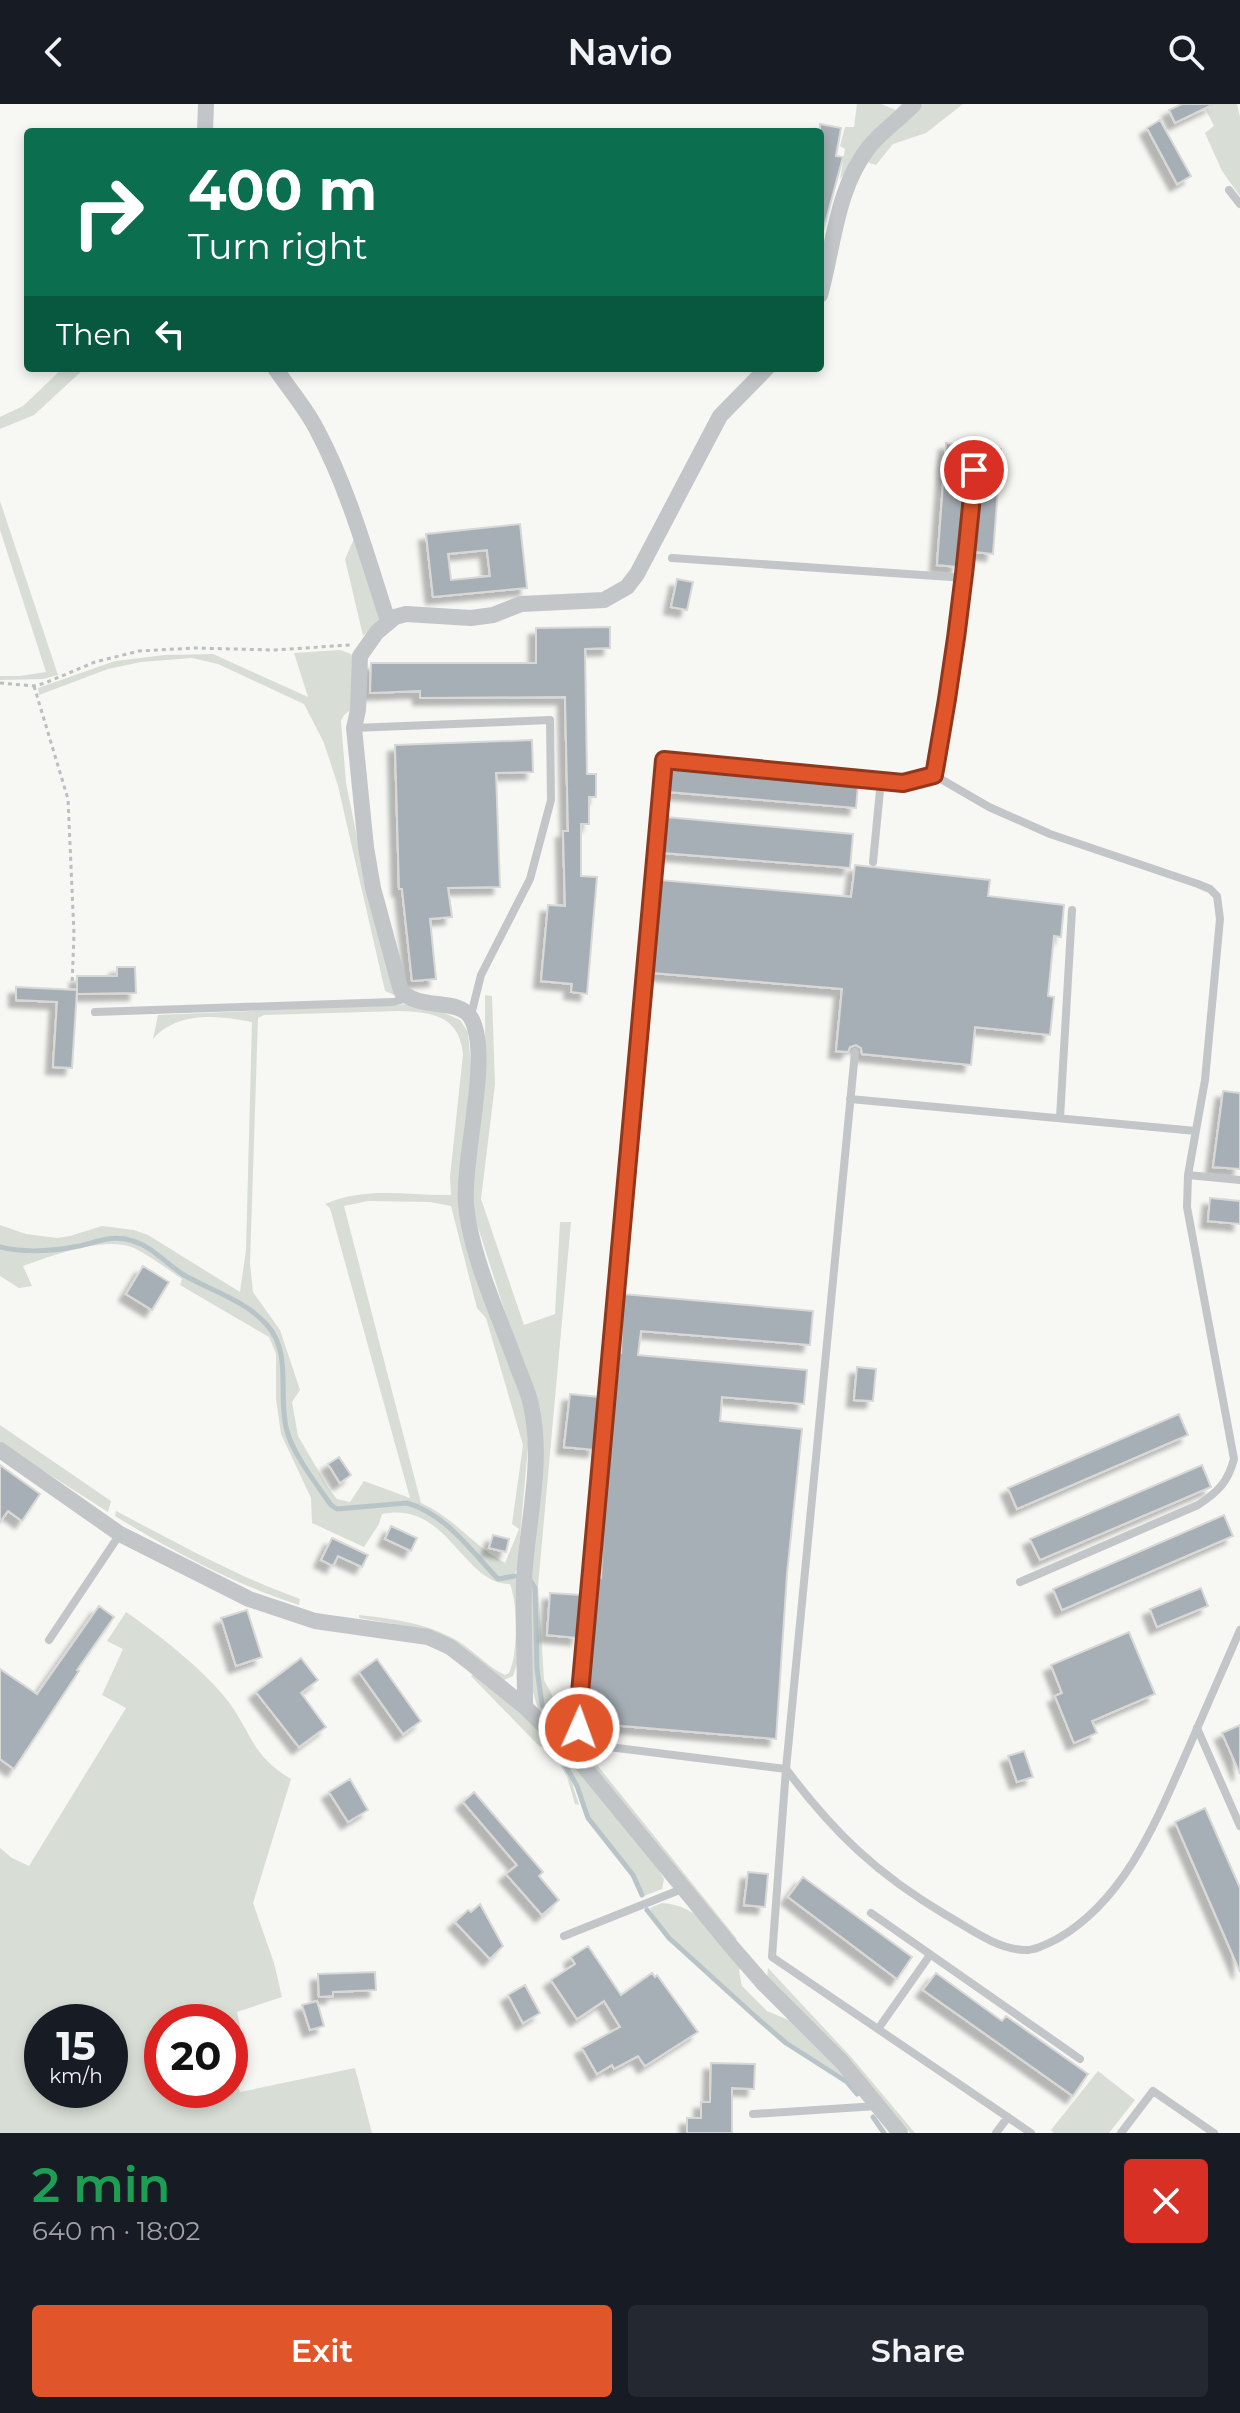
<!DOCTYPE html>
<html lang="en">
<head>
<meta charset="utf-8">
<style>
	:root { --surface:#171b24; --page:#242831; --text:#f1f3f6; --muted:#9ea1a6; --accent:#e0552a }
	body { margin:0; font-family:Montserrat,sans-serif; background:var(--page); color:var(--text); height:100vh; display:flex; flex-direction:column; font-size:30px; white-space:nowrap }
	* { box-sizing:border-box; margin:0 }
	p { font-size:26px; color:var(--muted) }
	.icon { flex:none; width:44px; height:44px; fill:none; stroke:currentColor; stroke-width:2; stroke-linecap:round; stroke-linejoin:round }
	.map { position:relative; height:2029px; overflow:hidden }
	.panel { display:flex; flex-direction:column; background:var(--surface); flex:1 }
	.panel>* { flex:none }
	.hud { position:absolute; left:24px; top:24px; width:800px; height:244px; border-radius:8px; box-shadow:0 4px 12px #0003; background:#0b6e4f; color:#fff; overflow:hidden }
	.speed { position:absolute; left:24px; top:1900px; display:flex; gap:16px; font-size:40px; font-weight:700; text-align:center }
	.speed>* { display:grid; place-content:center; width:104px; height:104px; border-radius:50%; background:var(--surface); box-shadow:0 4px 12px #0003; line-height:1 }
	.speed small { font-size:20px; font-weight:400 }
	.speed .limit { border:12px solid #d22; background:#fff; color:#111 }
	.pin { position:absolute; display:grid; place-items:center; width:68px; height:68px; color:#fff; margin:-34px; border:4px solid #fff; border-radius:50%; box-shadow:0 2px 8px #0007 }
	.me { position:absolute; width:88px; margin:-44px; rotate:2deg; stroke-linejoin:round; filter:drop-shadow(0 0 6px #0008) }
	.turn { display:flex; align-items:center; gap:28px; height:168px; padding:0 32px; font-size:36px }
	.turn .icon { width:104px; height:104px; stroke-width:2.5 }
	.turn b { display:block; font-size:56px; line-height:68px }
	.then { display:flex; align-items:center; height:76px; padding:0 32px; background:#0003; gap:16px; font-size:30px }
	.round { display:grid; place-items:center; flex:none; width:84px; height:84px; border-radius:8px; background:var(--page) }
	.head { display:flex; align-items:center; justify-content:space-between; height:136px; padding:0 32px }
	h1 { font-size:48px; font-weight:600; line-height:60px; color:#1e9e55 }
	.action { display:flex; gap:16px; margin-top:auto; padding:16px 32px }
	.action a { flex:1; height:92px; border-radius:8px; background:var(--accent); color:#fff; font-size:32px; font-weight:600; line-height:92px; text-align:center }
	.action a+a { background:var(--page); color:var(--text) }
	header { display:flex; justify-content:space-between; align-items:center; height:104px; padding:0 32px; background:var(--surface); font-size:36px; font-weight:600 }
	.map>svg:first-child { display:block }
	.green { fill:#d8ded5; fill-rule:evenodd }
	.lines { fill:none; stroke-linecap:round; stroke-linejoin:round }
	.stream { stroke:#b8c4c8; stroke-width:5 }
	.building { fill:#a6afb5; stroke:#d8d8d6; stroke-width:2; fill-rule:evenodd; filter:url(#shadow) }
	.path { stroke:#bcbec0; stroke-width:3; stroke-dasharray:4 4; stroke-linecap:butt }
	.lane { stroke:#c2c6c9; stroke-width:8 }
	.street { stroke:#c2c6c9; stroke-width:16 }
	.route-casing { stroke:#92371b; stroke-width:20 }
	.route { stroke:#e0552a; stroke-width:14 }
</style>
</head>
<body>
<header><svg class="icon" aria-label="back" viewBox="0 0 24 24"><path d="M15 5l-7 7 7 7"/></svg>Navio<svg class="icon" aria-label="search" viewBox="0 0 24 24"><circle cx="10" cy="10" r="6"/><path d="M15 15l6 6"/></svg></header>
<div class="map">
<svg width="1240" height="2029" viewBox="0 0 1240 2029">
	<defs>
		<filter id="shadow"><feDropShadow dx="-7" dy="7" stdDeviation="2" flood-color="#0004"/></filter>
	</defs>
	<rect width="100%" height="100%" fill="#f7f7f4"/>
	<path class="green" d="M857,0h24l15,6 5,-6h9l-70,75 5,-30 -5,-3 5,-19h9z
		M923,0h40l-37,29 -33,11 -17,21 -10,-3 20,-23z
		M1203,0h34l3,13v79l-18,-25 -17,-38 9,-7z
		M63,264h22l-51,47 -34,14v-12l23,-11z
		M0,397l58,174 -15,4 -43,1v-4h20l26,-4 -46,-142z
		M356,430l24,87 -17,15 -18,-77z
		M340,546l11,4 4,6 -1,47 -10,8 -3,6 5,62 19,94 29,118 -9,-4 -47,-205 -14,-43 -20,-39 -86,-40 -26,-6 -51,4 -33,7 -69,26 -1,-7 77,-27 50,-6 48,-1 95,43 -14,-44z
		M485,891l7,1 3,88 -14,115 43,126 31,-11 5,-92h11l-33,364 6,94 29,55 164,204 -4,2 -178,-216 -13,-21 -4,-35 -3,-81 -2,-3 3,84 5,35 11,19 -14,-14 -8,-27 -3,-102 15,-151 -71,-224 14,-146z
		M409,900l29,6 22,10 8,12 3,35 -12,133 68,217 1,29 -11,124c-4,7 -10,8 -18,8 -27,-28 -52,-64 -91,-76l-70,6 -7,-4c-13,-20 -38,-52 -43,-74 -9,-35 6,-77 -20,-106 -22,-25 -56,-34 -84,-50 -19,-12 -33,-32 -57,-36 -17,-3 -31,3 -48,6 -25,6 -54,7 -79,1v-20l26,9 31,4 13,-2 32,-10 32,4 14,5 92,57 6,-42 6,-228c-33,-7 -75,-11 -99,17l5,-24zM399,907c34,1 60,5 64,43l-13,123 1,18c-45,1 -83,-9 -126,9l5,4 80,290 -46,-17 -14,21 -13,-3 -8,-10 -31,-53 -6,-34 8,-12 -20,-60 -27,-38 -3,-29 8,-245 6,-3zM368,1097l62,1 21,4 26,102 9,10 37,127 -11,79 7,5 -14,34c-33,-18 -49,-44 -84,-60l-77,-297z
		M117,1135c27,4 41,21 63,35 26,18 58,25 81,46 32,29 14,74 24,111 7,23 31,55 45,75l7,5 70,-6c39,10 65,48 91,76l18,-4 1,87 -4,12 -9,4 -76,-50 -69,-12v-3c35,4 68,8 99,26 16,10 30,26 47,34l4,-2c9,-19 9,-68 1,-89 -48,0 -62,-84 -128,-70l-3,10 -15,23 -52,-24 -1,-25 -30,-64 -5,-35v-45l-7,-17 -89,-52 2,-6c-16,-11 -32,-23 -48,-31 -28,-13 -84,8 -111,18l9,20 -13,2 -19,-12v-28l46,3z
		M0,1321l111,76 -3,11 -108,-69z
		M116,1407c61,32 120,65 184,88l-1,6c-63,-20 -127,-54 -184,-89z
		M126,1508c32,22 85,63 107,96 22,34 21,48 58,71l-38,124 21,60 8,34 -45,15 4,18 -11,5v-13h-68v68h68v-25l10,27 115,-24 17,65h-372v-285l12,10 17,8 97,-158 -24,-13 21,-46 -16,-8zM42,1918h68v68h-68z
		M478,1568l76,67 5,20 10,14 10,32 -4,-1 -8,-27 -15,-27 -13,-4 -68,-70z
		M560,1641l98,124 6,10 -2,10 -18,7 -10,-21 -46,-58 -9,-31 -17,-30z
		M662,1799c39,2 57,36 79,64l-2,4 3,15 25,25 26,11 63,63 -70,-44 -119,-107 -14,-17 -3,-9z
		M768,1864l84,90 63,75h-5l-63,-75 -80,-80z
		M1098,1967l37,29 -26,33h-55l-3,-3z"/>
	<g class="lines">
		<path class="stream" d="M0,1143c24,6 54,4 79,-1 18,-4 35,-12 54,-5 20,6 33,23 51,34 27,16 61,25 83,50 26,29 10,71 20,106 6,23 30,54 44,74l6,4 70,-6c39,11 65,49 91,76l17,-3
			M530,1476l5,8 2,81 5,35 10,18
			M558,1642l3,12 16,28 11,32 45,57 9,20
			M647,1806l22,28 87,79 30,26 61,39 10,12
			M873,2013l11,16"/>
	</g>
	<path class="building" d="M1182,0h32l-39,19 -6,-13z
		M1160,16l31,56 -14,8 -30,-56z
		M820,20l21,4 -5,28 7,1 -20,74h-3z
		M946,339l23,3 -11,121 -21,-2z
		M983,343l18,2 -8,105 -18,-2z
		M520,420l7,64 -94,9 -7,-63zM487,446l3,26 -39,4 -3,-26z
		M677,475l16,3 -6,28 -16,-3z
		M610,523v21l-25,1 2,125h9v23h-7v27h-8v52l16,1 -10,117 -16,-2 1,-8 -31,-3 7,-76 17,1 -2,-75h5l-3,-134 -145,1v-7l-50,2 1,-30h165v-35z
		M532,636l1,32 -37,1 4,114 -52,1 4,29 -22,2 6,60 -24,2 -10,-92h-3l-4,-144z
		M670,664l188,18 -2,22 -188,-16z
		M666,713l187,17 -3,34 -187,-15z
		M855,761l135,15 -2,16 76,9 -3,32 -7,-1 -6,60 6,1 -4,38 -75,-8 -4,38 -109,-11 -1,-6 -5,-3 -6,2 -2,5 -12,-1 6,-62 -189,-16 7,-93 191,17z
		M117,863h18l1,26 -59,1v-18h40z
		M16,883l61,3 -5,78 -19,-1 4,-65 -41,-2z
		M1223,987l17,2v76l-27,-2z
		M1210,1094l30,3v23l-32,-3z
		M143,1162l26,16 -17,28 -26,-16z
		M623,1190l190,17 -3,34 -169,-14 -3,24 169,15 -3,34 -82,-7 -2,24 82,8 -15,145 -11,165 -189,-16 5,-84 5,-62 4,1 2,-55 15,-170h3z
		M857,1263l19,2 -3,32 -19,-1z
		M570,1290l30,3 -5,53 -31,-3z
		M1179,1310l9,21 -171,74 -9,-21z
		M339,1353l12,18 -11,8 -12,-19z
		M0,1361l40,29 -18,27 -14,-10 -8,11z
		M1202,1361l9,22 -171,73 -10,-21z
		M1224,1411l9,21 -171,74 -9,-21z
		M391,1422l26,12 -6,13 -26,-12z
		M493,1431l16,4 -3,13 -17,-4z
		M332,1434l36,17 -6,12 -24,-11 -5,10 -12,-6z
		M1201,1484l7,18 -51,21 -7,-18z
		M550,1489l32,2 -4,43 -31,-3z
		M99,1502l15,11 -37,53 2,1 -65,98 -14,-10v-90l37,25z
		M247,1506l15,47 -26,9 -15,-48z
		M1129,1528l26,62 -63,27 5,12 -23,10 -19,-47 7,-3 -11,-28z
		M301,1554l17,22 -17,13 25,34 -27,20 -43,-55z
		M377,1555l44,62 -18,13 -44,-62z
		M1240,1621v49l-18,-41z
		M1024,1647l9,26 -16,5 -9,-26z
		M350,1675l18,31 -20,12 -19,-30z
		M474,1688l69,80 -4,4 20,24 -17,15 -36,-41 11,-9 -54,-63z
		M1205,1704l35,80v84l-65,-150z
		M748,1768l20,2 -3,33 -21,-2z
		M803,1773l109,80 -15,22 -109,-82z
		M480,1800l23,42 -13,13 -35,-37 13,-12 3,2z
		M588,1842l33,49 31,-22 3,4 2,-2 41,57 -53,34 -7,-10 -24,13 -2,-4 -15,9 -15,-26 38,-21 -16,-26 -27,18 -26,-39 24,-16 -4,-7z
		M375,1868l1,18 -43,2v4l-14,1 -1,-23z
		M936,1869l66,48 4,-5 82,58 -15,22 -150,-106z
		M525,1881l15,28 -17,10 -15,-28z
		M317,1897l7,25 -14,4 -8,-25z
		M711,1959l44,1 -1,25 -22,-1v45h-45v-15h14v-16h9z"/>
	<g class="lines">
		<path class="path" d="M0,579l34,3 11,-3 50,-21 44,-11 55,-3 80,2 76,-5
			M34,582l34,113 6,135 -2,52"/>
		<path class="lane" d="M1229,86l11,14
			M672,454l294,20
			M354,624l196,-8 1,80 -21,79 -49,96 -10,40
			M934,671l18,-99 14,-98 10,-135
			M873,758l8,-82
			M95,908l298,-10 15,-4
			M855,948l-69,717 -14,188 259,176
			M850,995l346,32
			M1060,1014l12,-208
			M1188,1071l52,5
			M1020,1478l178,-77c20,-13 30,-23 36,-46l-47,-252 1,-32 17,-95 15,-161 -3,-23 -7,-7 -12,-5 -148,-50 -61,-27 -55,-32 -31,8 -239,-23 -84,933c-7,32 -1,43 29,54l177,22c48,64 91,105 160,146 23,13 49,33 77,35 11,1 24,-6 34,-11 70,-40 101,-122 132,-192 17,-39 34,-78 51,-117
			M49,1536l71,-106
			M1197,1624l43,98
			M871,1809l209,146
			M564,1832l118,-47
			M878,1925l52,-74
			M753,2010l124,-8
			M996,2029l12,-16
			M1121,2029l32,-42 61,42"/>
		<path class="street" d="M205,28l1,-28
			M820,191c14,-49 16,-106 49,-148 13,-16 31,-28 45,-43
			M275,264c14,21 31,40 42,62 32,60 50,127 71,191
			M0,1346l120,84 129,65 66,22 113,16 22,10 22,17 53,43 52,51 153,187 33,38 79,79 58,71
			M525,1603c0,-42 -2,-85 -1,-127 3,-58 20,-117 7,-175 -3,-15 -11,-30 -16,-45 -17,-46 -45,-107 -49,-156 -4,-44 26,-150 5,-186 -12,-21 -51,-7 -70,-27l-28,-103 -7,-41 -12,-119 4,-18 2,-54 17,-24 18,-15 11,-3 65,4 22,-3 28,-11 83,-4 23,-13 10,-13 83,-158 47,-48"/>
	</g>
	<g class="lines">
		<g class="route-casing">
			<path id="route" d="M579,1624l-3,-18 4,-17 84,-933 239,23 31,-8c19,-103 32,-201 40,-305"/>
		</g>
		<use href="#route" class="route"/>
	</g>
</svg>
<div class="speed"><div>15<small>km/h</small></div><div class="limit">20</div></div>
<div class="pin" style="left:974px;top:366px;background:#d93025"><svg class="icon" aria-label="arrive" viewBox="0 0 24 24"><path d="M6 21V4h12l-3 4 3 4H6"/></svg></div>
<svg class="me" style="left:579px;top:1624px" viewBox="-20 -20 40 40"><circle r="17" fill="#e0552a" stroke="#fff" stroke-width="3"/><path d="M0-11L8 9 0 5-8 9z" fill="#fff"/></svg>
<div class="hud">
<div class="turn"><svg class="icon" aria-label="right" viewBox="0 0 24 24"><path d="M7 20v-9h11M14 6l5 5-5 5"/></svg><div><b>400 m</b>Turn right</div></div>
<div class="then">Then<svg class="icon" aria-label="left" viewBox="0 0 24 24"><path d="M17 20v-9H6M10 6l-5 5 5 5"/></svg></div>
</div>
</div>
<section class="panel">
<div class="head"><div><h1>2 min</h1><p>640 m · 18:02</p></div><a class="round" style="background:#d93025;color:#fff"><svg class="icon" aria-label="close" viewBox="0 0 24 24"><path d="M6 6l12 12M18 6L6 18"/></svg></a></div>
<div class="action"><a>Exit</a><a>Share</a></div>
</section>
</body>
</html>
